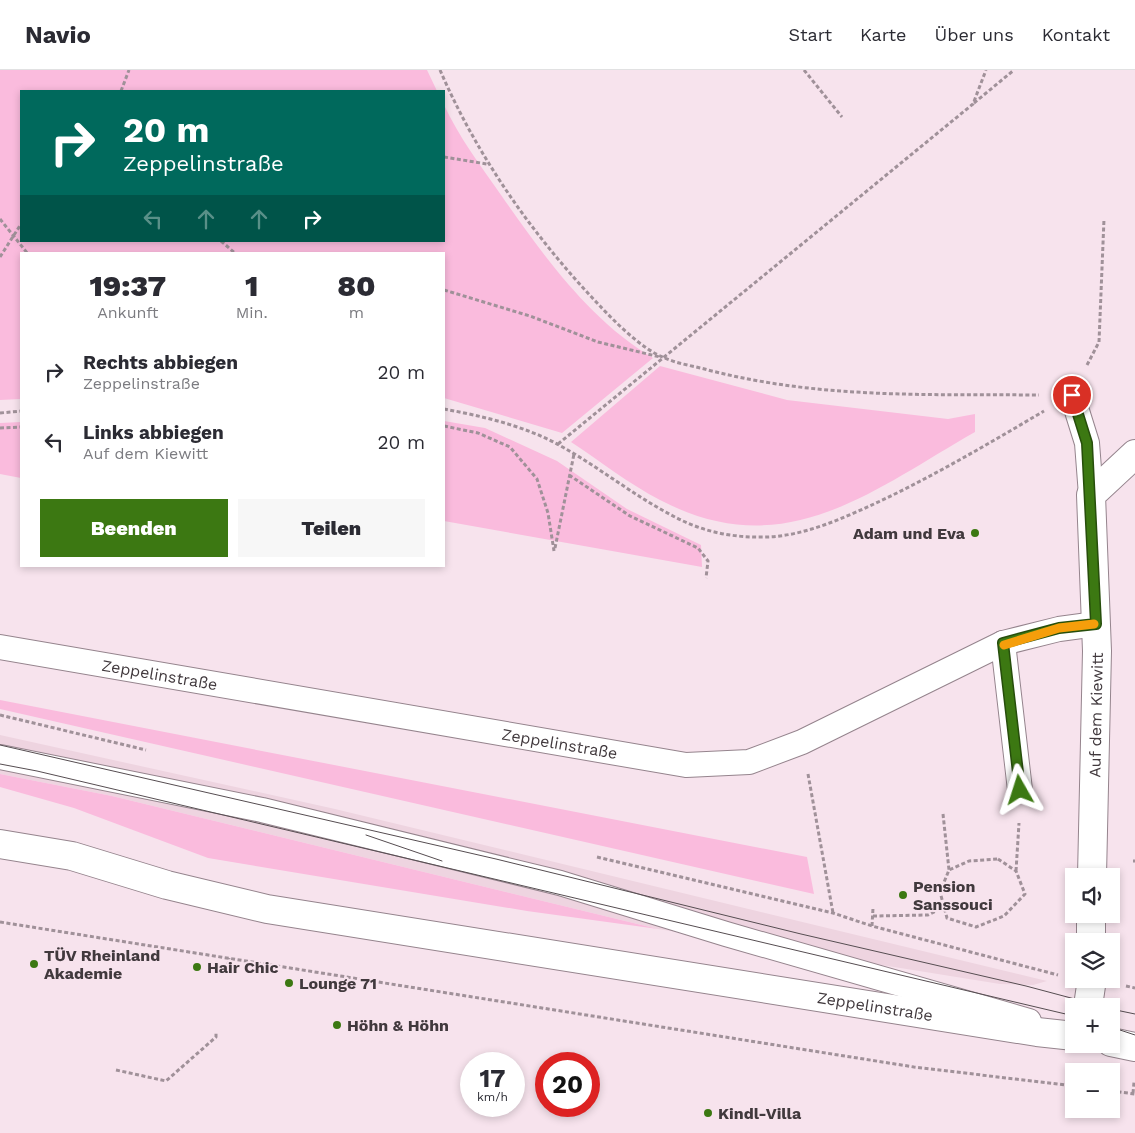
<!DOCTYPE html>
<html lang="de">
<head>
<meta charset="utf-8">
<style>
	:root { --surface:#fff; --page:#f7f7f7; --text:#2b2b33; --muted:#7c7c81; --line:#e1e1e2; --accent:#3c7812 }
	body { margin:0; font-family:"Work Sans",sans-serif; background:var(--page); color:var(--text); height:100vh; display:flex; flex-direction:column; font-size:19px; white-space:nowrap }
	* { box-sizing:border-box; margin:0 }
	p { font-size:16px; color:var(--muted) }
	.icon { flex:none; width:28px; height:28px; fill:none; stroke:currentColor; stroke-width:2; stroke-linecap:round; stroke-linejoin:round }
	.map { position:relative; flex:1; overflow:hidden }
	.side { position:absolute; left:20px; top:182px; width:425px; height:315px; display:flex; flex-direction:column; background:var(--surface); border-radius:0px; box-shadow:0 2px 8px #0003 }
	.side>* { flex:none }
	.guide { position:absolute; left:20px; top:20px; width:425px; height:152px; border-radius:0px; box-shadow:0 2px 8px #0003; background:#00695c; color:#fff; overflow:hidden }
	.controls { position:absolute; left:1065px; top:798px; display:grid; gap:10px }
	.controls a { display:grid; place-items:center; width:55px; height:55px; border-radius:0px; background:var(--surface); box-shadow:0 2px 8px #0003; font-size:25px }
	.speed { position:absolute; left:460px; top:982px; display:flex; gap:10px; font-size:25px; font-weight:700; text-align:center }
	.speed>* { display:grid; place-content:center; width:65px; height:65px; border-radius:50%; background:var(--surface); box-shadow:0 2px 8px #0003; line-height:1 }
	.speed small { font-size:12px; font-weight:400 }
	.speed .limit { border:8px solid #d22; background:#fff; color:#111 }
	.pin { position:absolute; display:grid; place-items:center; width:42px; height:42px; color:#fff; margin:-21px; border:2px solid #fff; border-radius:50%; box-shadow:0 1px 5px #0007 }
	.me { position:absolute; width:55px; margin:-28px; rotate:354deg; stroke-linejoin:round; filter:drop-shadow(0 0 4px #0008) }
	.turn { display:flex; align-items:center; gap:18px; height:105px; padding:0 20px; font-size:22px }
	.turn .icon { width:65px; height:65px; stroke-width:2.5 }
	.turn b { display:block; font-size:35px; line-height:42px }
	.lanes { display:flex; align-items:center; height:48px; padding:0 20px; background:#0003; justify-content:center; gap:25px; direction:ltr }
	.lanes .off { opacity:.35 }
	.eta { display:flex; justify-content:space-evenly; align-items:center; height:85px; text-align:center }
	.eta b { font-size:30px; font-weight:800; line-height:35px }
	.cta { display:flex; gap:10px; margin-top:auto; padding:10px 20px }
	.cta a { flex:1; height:58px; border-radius:0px; background:var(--accent); color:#fff; font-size:20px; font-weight:800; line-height:58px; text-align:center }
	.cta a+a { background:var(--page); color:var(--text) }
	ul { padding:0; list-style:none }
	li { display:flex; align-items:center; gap:15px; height:70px; padding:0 20px }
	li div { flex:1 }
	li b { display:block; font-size:19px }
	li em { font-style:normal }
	header { display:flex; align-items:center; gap:30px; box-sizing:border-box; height:70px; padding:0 25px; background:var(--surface); border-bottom:1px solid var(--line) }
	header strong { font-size:24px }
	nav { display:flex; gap:28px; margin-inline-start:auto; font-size:18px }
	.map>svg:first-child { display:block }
	.built { fill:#eed4e0 }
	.green { fill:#fabbdd }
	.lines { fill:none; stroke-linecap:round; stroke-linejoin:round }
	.service-casing { stroke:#95848d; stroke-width:26 }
	.minor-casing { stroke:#95848d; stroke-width:30 }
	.primary-casing { stroke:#95848d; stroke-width:30 }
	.path { stroke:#a09199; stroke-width:3; stroke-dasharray:4 2.5; stroke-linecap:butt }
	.service { stroke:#fff; stroke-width:24 }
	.minor { stroke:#fff; stroke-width:28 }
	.primary { stroke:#fff; stroke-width:28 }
	.tram { stroke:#564d51; stroke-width:1 }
	.route-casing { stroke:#274e0c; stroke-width:12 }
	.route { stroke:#3c7812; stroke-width:9 }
	.slow { stroke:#f59e0b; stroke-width:9 }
	.poi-dot { fill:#3c7812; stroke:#f7e3ed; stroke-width:2 }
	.labels { text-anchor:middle; stroke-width:4; stroke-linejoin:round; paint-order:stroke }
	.poi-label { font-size:16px; font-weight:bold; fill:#41393d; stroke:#f7e3ed; text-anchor:start }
	.street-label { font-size:16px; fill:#41393d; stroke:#f7e3ed }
</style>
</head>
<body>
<header>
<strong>Navio</strong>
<nav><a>Start</a><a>Karte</a><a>Über uns</a><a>Kontakt</a></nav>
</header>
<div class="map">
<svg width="1135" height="1063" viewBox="0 0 1135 1063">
	<rect width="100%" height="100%" fill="#f7e3ed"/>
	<path class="built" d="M0,665l335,74 712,172 -14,4 -33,-1 -342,-55 -546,-133 -112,-22z"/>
	<path class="green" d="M0,0h427l10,21h-416v150h423v-136c15,32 36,60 57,90 42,60 88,125 152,163l-91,75 -118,-35v-144h-423v145l-21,1z
		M660,296l127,34 161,19 27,-5v18c-105,60 -191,133 -315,68 -31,-16 -60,-39 -89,-58z
		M444,351l41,7 72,33 70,48 74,36 1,22 -258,-46z
		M21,352v56l-21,-4v-51z
		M0,630l807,157 7,37 -814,-185z
		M0,704l112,22 546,133 -131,-18 -319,-53 -134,-50 -74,-21z"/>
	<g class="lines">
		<g class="service-casing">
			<g id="service">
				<path d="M1072,325l15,48 4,52"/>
				<path d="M1003,573l17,147"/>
				<path id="s1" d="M0,577l686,118 63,-3 53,-20 201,-99 56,-14 37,-5"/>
				<path d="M0,687l262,53 298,73 166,51 303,87"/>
			</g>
		</g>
		<g class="minor-casing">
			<g id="minor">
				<path id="s2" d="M1092,806l5,-225 -6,-156 44,-41"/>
				<path d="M1091,844v27"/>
				<path d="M1088,936l4,-27"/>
			</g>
		</g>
		<g class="primary-casing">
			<g id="primary">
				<path id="s3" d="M0,774l72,12 95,29 100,24 770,123 37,4"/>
				<path d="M1111,972l24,5"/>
			</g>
		</g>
		<path class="path" d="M440,0c38,88 94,167 160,236 16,17 43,44 65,52 13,6 29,8 43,12 113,29 217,24 331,25
			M804,0l38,47
			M121,21l8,-21
			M974,33l40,-33
			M444,87l43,7
			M0,149l28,35
			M221,171l15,13
			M0,187l21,-33
			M444,220l86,26 68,26 62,15
			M1087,295l12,-23 5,-123
			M444,339c38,7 81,17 115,36 40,22 75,51 116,72 28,15 59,21 91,20 38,-1 75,-18 108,-33 58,-27 114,-60 170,-93
			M0,343l21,-2
			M444,356l34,7 32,14 27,32 11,34 6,38
			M0,358l21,-1
			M558,374l415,-340 13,-34
			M569,405l61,41 68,32 10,13 -2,17
			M555,478l19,-94
			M0,645l146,35
			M808,704l25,139
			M943,744l6,56
			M597,787l236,56 39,13 186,49
			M998,789l18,12 9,23 -21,22 -28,11 -29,-9 -7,-26 9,-22 20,-9z
			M1133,791h2
			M1016,801l3,-48
			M873,846l55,-1 16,-8
			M0,852l914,145 160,19
			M872,856l1,-18
			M227,902l2,-14
			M1126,916l9,2
			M116,1000l50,11 50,-44v-5
			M1111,1021l24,3
			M1133,1023l1,-11"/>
		<use href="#service" class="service"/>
		<use href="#minor" class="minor"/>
		<use href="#primary" class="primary"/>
		<path class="tram" d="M0,675l496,114 305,75 225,52 75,20
			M0,694l37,7 1037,245
			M366,765l76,26
			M1111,939l24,5
			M1111,957l24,8"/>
	</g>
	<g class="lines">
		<g class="route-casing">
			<path id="route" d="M1020,720l-17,-147 56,-15 37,-4 -9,-181 -15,-48"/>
		</g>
		<use href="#route" class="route"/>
		<path class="slow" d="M1004,575l55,-17 35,-4"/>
	</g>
	<g class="poi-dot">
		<circle cx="975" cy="463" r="5"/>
		<circle cx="903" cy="825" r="5"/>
		<circle cx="34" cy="894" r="5"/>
		<circle cx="197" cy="897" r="5"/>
		<circle cx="289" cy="913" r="5"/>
		<circle cx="337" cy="955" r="5"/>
		<circle cx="708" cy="1043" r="5"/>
	</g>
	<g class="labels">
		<g class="poi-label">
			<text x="965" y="469" text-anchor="end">Adam und Eva</text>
			<text x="913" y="822">Pension<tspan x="913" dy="18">Sanssouci</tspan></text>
			<text x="44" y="891">TÜV Rheinland<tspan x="44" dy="18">Akademie</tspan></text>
			<text x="207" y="903">Hair Chic</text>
			<text x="299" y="919">Lounge 71</text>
			<text x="347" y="961">Höhn &amp; Höhn</text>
			<text x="718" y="1049">Kindl-Villa</text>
		</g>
		<g class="street-label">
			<text dy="6" stroke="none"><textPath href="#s1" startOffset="162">Zeppelinstraße</textPath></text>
			<text dy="6" stroke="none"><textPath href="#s2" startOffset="161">Auf dem Kiewitt</textPath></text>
			<text dy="6" stroke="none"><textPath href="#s1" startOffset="568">Zeppelinstraße</textPath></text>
			<text dy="6" stroke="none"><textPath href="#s3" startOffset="891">Zeppelinstraße</textPath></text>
		</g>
	</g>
</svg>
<div class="controls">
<a><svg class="icon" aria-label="sound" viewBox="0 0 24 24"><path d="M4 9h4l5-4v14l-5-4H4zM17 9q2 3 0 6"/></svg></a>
<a><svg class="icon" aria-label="layers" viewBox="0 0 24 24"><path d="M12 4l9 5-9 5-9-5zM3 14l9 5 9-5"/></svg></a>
<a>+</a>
<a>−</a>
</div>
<div class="speed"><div>17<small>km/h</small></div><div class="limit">20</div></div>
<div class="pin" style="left:1072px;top:325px;background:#d93025"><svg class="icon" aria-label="arrive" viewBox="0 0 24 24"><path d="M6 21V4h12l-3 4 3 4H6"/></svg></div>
<svg class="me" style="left:1020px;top:720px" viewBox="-20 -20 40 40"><path d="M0-17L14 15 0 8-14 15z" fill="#3c7812" stroke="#fff" stroke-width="4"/></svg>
<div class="guide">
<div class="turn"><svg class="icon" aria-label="right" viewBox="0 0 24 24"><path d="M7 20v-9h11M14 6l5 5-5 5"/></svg><div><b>20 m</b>Zeppelinstraße</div></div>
<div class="lanes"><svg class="icon off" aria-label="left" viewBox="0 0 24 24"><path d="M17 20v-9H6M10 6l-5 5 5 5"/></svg><svg class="icon off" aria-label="ahead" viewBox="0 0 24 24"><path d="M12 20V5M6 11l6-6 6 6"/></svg><svg class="icon off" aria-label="ahead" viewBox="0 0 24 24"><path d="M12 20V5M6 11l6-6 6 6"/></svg><svg class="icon" aria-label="right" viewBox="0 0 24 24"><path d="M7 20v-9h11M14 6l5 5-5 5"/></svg></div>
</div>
<section class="side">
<div class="eta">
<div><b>19:37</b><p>Ankunft</p></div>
<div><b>1</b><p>Min.</p></div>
<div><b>80</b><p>m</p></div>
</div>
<ul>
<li><svg class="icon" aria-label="right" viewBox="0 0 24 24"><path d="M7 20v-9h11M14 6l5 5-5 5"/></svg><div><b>Rechts abbiegen</b><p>Zeppelinstraße</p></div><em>20 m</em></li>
<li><svg class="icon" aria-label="left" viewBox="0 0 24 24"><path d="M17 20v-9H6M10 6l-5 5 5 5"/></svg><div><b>Links abbiegen</b><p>Auf dem Kiewitt</p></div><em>20 m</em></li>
</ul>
<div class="cta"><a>Beenden</a><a>Teilen</a></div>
</section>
</div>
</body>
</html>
